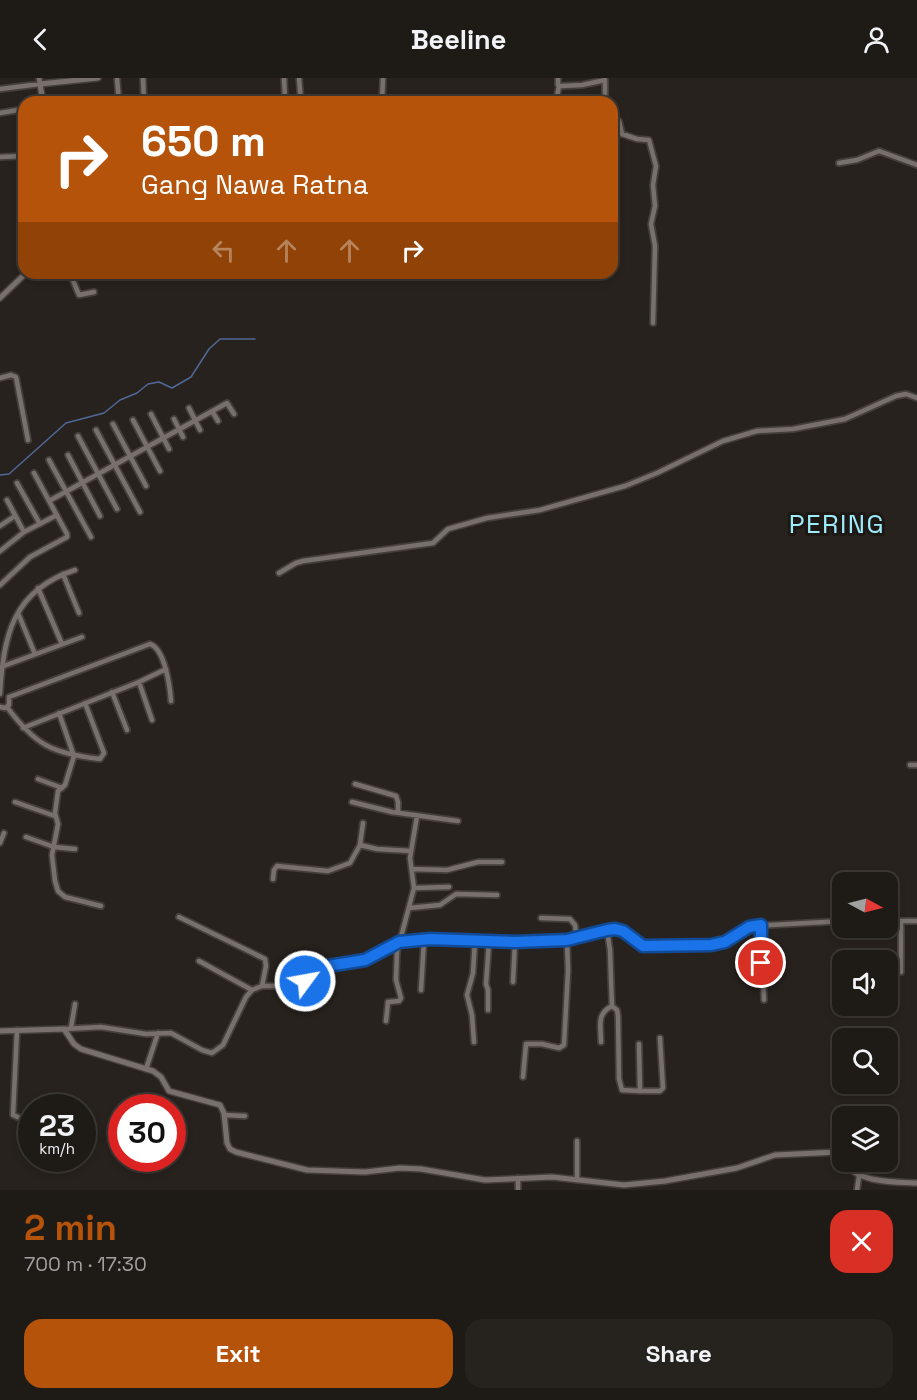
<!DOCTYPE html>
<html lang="en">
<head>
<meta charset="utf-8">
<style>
	:root { --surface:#1e1a16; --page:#26231f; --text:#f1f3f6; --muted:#a1a1a1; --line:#3c3835; --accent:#b45309 }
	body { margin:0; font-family:"Space Grotesk",sans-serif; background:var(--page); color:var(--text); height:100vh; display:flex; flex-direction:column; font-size:22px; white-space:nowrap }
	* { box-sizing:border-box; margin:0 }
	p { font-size:20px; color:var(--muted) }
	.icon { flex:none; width:33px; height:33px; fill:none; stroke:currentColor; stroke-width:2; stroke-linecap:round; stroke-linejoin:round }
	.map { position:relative; height:1112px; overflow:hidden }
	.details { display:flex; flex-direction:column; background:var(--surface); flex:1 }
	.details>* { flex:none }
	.guide { position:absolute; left:18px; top:18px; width:600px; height:183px; border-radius:18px; box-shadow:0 3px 9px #0003,0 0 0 2px var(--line); background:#b45309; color:#fff; overflow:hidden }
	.needle { width:39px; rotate:97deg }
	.buttons { position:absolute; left:832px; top:794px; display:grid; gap:12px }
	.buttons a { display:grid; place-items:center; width:66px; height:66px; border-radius:12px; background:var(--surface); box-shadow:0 3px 9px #0003,0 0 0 2px var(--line); font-size:30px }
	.speed { position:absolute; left:18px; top:1016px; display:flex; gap:12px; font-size:30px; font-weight:700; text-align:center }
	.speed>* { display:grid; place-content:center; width:78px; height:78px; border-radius:50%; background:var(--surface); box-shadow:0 3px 9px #0003,0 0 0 2px var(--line); line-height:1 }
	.speed small { font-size:15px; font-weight:400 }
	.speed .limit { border:9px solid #d22; background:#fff; color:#111 }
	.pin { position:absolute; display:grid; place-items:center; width:51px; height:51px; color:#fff; margin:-26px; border:3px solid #fff; border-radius:50%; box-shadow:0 2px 6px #0007 }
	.me { position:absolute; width:66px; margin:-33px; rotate:58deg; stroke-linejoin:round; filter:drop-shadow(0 0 4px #0008) }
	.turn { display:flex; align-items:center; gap:21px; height:126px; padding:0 24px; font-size:27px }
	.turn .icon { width:78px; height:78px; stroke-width:2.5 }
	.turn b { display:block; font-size:42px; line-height:51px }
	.lanes { display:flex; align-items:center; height:57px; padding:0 24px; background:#0003; justify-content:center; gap:30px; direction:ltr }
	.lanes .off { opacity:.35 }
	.round { display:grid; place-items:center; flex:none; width:63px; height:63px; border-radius:18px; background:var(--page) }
	.head { display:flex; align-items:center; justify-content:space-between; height:102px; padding:0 24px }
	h1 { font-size:36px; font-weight:600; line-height:45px; color:var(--accent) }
	.primary-button { display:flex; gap:12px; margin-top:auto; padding:12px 24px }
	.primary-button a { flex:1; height:69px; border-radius:18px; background:var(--accent); color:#fff; font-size:24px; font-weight:600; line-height:69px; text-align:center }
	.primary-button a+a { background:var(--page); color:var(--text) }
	header { display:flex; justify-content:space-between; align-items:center; height:78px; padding:0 24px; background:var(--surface); font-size:27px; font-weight:600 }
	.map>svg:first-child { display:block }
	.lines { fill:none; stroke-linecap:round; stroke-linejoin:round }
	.stream { stroke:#506898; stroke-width:1.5 }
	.minor-casing { stroke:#443f3c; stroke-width:8 }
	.tertiary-casing { stroke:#443f3c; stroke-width:8 }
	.minor { stroke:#77706c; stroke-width:4.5 }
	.tertiary { stroke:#77706c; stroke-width:5 }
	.route-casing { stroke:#114b97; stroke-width:15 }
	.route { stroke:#1a73e8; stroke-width:10 }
	.labels { text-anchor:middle; stroke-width:6; stroke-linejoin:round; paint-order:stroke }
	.quarter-label { font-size:26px; letter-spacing:1.5px; fill:#9decfc; stroke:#1e1815 }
</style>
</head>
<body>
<header><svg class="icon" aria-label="back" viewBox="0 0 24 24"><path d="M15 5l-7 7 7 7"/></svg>Beeline<svg class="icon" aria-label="person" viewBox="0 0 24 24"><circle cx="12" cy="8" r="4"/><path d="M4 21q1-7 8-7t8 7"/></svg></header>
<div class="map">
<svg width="917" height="1112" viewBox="0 0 917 1112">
	<rect width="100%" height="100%" fill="#28221e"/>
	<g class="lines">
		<path class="stream" d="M0,397l9,-1 57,-51 38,-10 16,-13 17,-7 11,-9 11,-2 13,6 19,-11 18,-28 11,-10h35"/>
		<g class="minor-casing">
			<path id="minor" d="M117,0l2,24
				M143,0l1,24
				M284,0l1,21
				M299,0l2,24
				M558,0v7l3,1 21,-1 23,-5v22
				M0,11l40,-5 -1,-6
				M382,24l1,-24
				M556,24l3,-16
				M0,35l24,-4
				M612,39l7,4 3,13 15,5 12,1 7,26 -3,19 2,21 -4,18 4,22 -2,77
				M0,79l24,-1
				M839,85l18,-3 22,-9 38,14
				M23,142l1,4
				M70,195l9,22 15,-3
				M71,199l11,-4
				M0,300l11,-3 5,2 12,63
				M189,330l11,22
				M212,333l6,10
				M151,336l18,35
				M174,341l9,18
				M133,342l27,51
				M113,346l33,62
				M96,352l44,82
				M78,358l39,73
				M68,377l32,61
				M49,382l42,77
				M17,405l23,41
				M7,422l17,32
				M49,423l178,-98 7,11
				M0,448l15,-10
				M0,473l24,-19 33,-17
				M279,495l17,-10 7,-2 130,-18 15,-14 39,-11 53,-8 85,-24 32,-13 66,-32 34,-10 36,-2 52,-10 51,-23 10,-2 11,4
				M63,496l16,39
				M0,507l30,-28 37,-20v-3l-33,-61
				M38,510l24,56
				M18,535l17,41
				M1,589l81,-30
				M139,604l13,38
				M112,614l15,38
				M0,616c3,-58 13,-104 75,-124
				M9,619l141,-53c15,5 20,43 21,57
				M0,629l5,1 4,-3v-8
				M7,629c29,39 45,46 93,52l4,-6 -19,-50
				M59,635l15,43 -9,29 -7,6 -3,22 3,11 -6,31 3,26 3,10 7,6 36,9
				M23,650l116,-46 27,-13
				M910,687h7
				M38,701l24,9
				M355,706l41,12 2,6v10
				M15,724l40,14
				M352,724l40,10 66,9
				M26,759l28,10 21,2
				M0,765l4,-10
				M360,767l17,4 34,2
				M412,791l35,1 31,-8h24
				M273,801l1,-9 3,-4 51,5 22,-8 10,-18 3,-22
				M414,810l35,-1
				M409,830l31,-3 16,-11 41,1
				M179,839l86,42 1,7 -4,20
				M541,840l29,1 5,6 2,14
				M888,843h29
				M761,847l3,75
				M607,852l3,20 2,56 5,4 1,6 1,63 3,11 18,1 -1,-47
				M199,883l53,29
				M901,894v-51
				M513,904l2,-40
				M421,912l3,-50
				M488,932v-20l-2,-6 3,-42
				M386,943l2,-19 11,-1 2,-3 -5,-18 1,-28 17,-64 -4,-30 7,-42
				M71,950l4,-24
				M64,951l37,-2 45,7 25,-1 31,17 10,3 11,-8 23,-48 6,-7 10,-4h20l14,-2 13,-4 20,-14 36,-6 34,-18 31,-3 85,3 52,-2 40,-10 8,-1 8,2 20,15 68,-1 14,-3 29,-16 89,-5
				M17,952l-4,85 7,3 12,1
				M474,964l-2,-27 -5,-20 6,-22 2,-32
				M601,964c0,-16 -5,-28 11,-36
				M146,991l12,-36
				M523,999l3,-33h16l17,4 5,-3 4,-74 -1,-31
				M640,1013h20l3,-3 -3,-50
				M224,1037l21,1
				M577,1063v39
				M518,1100v12
				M857,1112l2,-14"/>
		</g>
		<g class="tertiary-casing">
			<path id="tertiary" d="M43,24l-3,-18 58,-6
				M0,220l26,-25
				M0,953l64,-2 10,15 7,5 72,22 8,6 8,14 51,14 4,8 3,30 3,6 6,3 71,18 58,2 35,-4 21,1 64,11 67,-3 72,8 41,-4 72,-13 38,-13 63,-3 5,3
				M845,1083c8,22 51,21 72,22"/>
		</g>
		<use href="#minor" class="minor"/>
		<use href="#tertiary" class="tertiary"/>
	</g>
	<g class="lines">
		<g class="route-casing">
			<path id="route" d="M305,903l23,-15 37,-6 34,-18 31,-3 85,3 52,-2 40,-10 8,-1 8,2 20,15 68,-1 14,-3 24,-15 12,-2v38"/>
		</g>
		<use href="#route" class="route"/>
	</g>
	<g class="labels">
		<g class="quarter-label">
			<text x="837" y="455">PERING</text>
		</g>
	</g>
</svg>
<div class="buttons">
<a><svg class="needle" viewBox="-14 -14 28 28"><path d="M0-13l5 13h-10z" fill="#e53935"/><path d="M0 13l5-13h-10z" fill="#a1a1a1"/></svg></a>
<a><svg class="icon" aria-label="sound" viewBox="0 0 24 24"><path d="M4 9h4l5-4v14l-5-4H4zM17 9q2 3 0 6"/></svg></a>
<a><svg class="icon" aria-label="search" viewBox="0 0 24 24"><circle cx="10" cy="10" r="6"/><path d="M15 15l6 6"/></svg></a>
<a><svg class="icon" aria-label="layers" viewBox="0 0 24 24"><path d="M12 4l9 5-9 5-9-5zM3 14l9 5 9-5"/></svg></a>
</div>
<div class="speed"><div>23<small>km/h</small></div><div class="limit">30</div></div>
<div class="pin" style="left:761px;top:885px;background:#d93025"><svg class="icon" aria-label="arrive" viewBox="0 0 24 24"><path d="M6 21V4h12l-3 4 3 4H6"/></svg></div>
<svg class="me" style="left:305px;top:903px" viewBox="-20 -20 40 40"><circle r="17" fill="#1a73e8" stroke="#fff" stroke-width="3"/><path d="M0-11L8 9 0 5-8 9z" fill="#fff"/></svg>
<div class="guide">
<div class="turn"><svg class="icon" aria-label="right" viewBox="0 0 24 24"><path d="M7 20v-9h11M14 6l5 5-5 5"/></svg><div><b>650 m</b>Gang Nawa Ratna</div></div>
<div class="lanes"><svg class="icon off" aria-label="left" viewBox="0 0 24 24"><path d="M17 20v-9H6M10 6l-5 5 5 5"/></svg><svg class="icon off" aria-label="ahead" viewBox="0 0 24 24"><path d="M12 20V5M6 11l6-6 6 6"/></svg><svg class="icon off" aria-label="ahead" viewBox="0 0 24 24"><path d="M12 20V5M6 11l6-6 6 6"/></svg><svg class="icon" aria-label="right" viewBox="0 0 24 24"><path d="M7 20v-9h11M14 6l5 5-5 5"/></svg></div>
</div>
</div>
<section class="details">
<div class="head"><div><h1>2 min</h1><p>700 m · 17:30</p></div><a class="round" style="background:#d93025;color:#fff"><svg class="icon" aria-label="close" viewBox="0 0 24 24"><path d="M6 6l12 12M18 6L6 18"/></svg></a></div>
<div class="primary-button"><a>Exit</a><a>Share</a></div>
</section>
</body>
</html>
